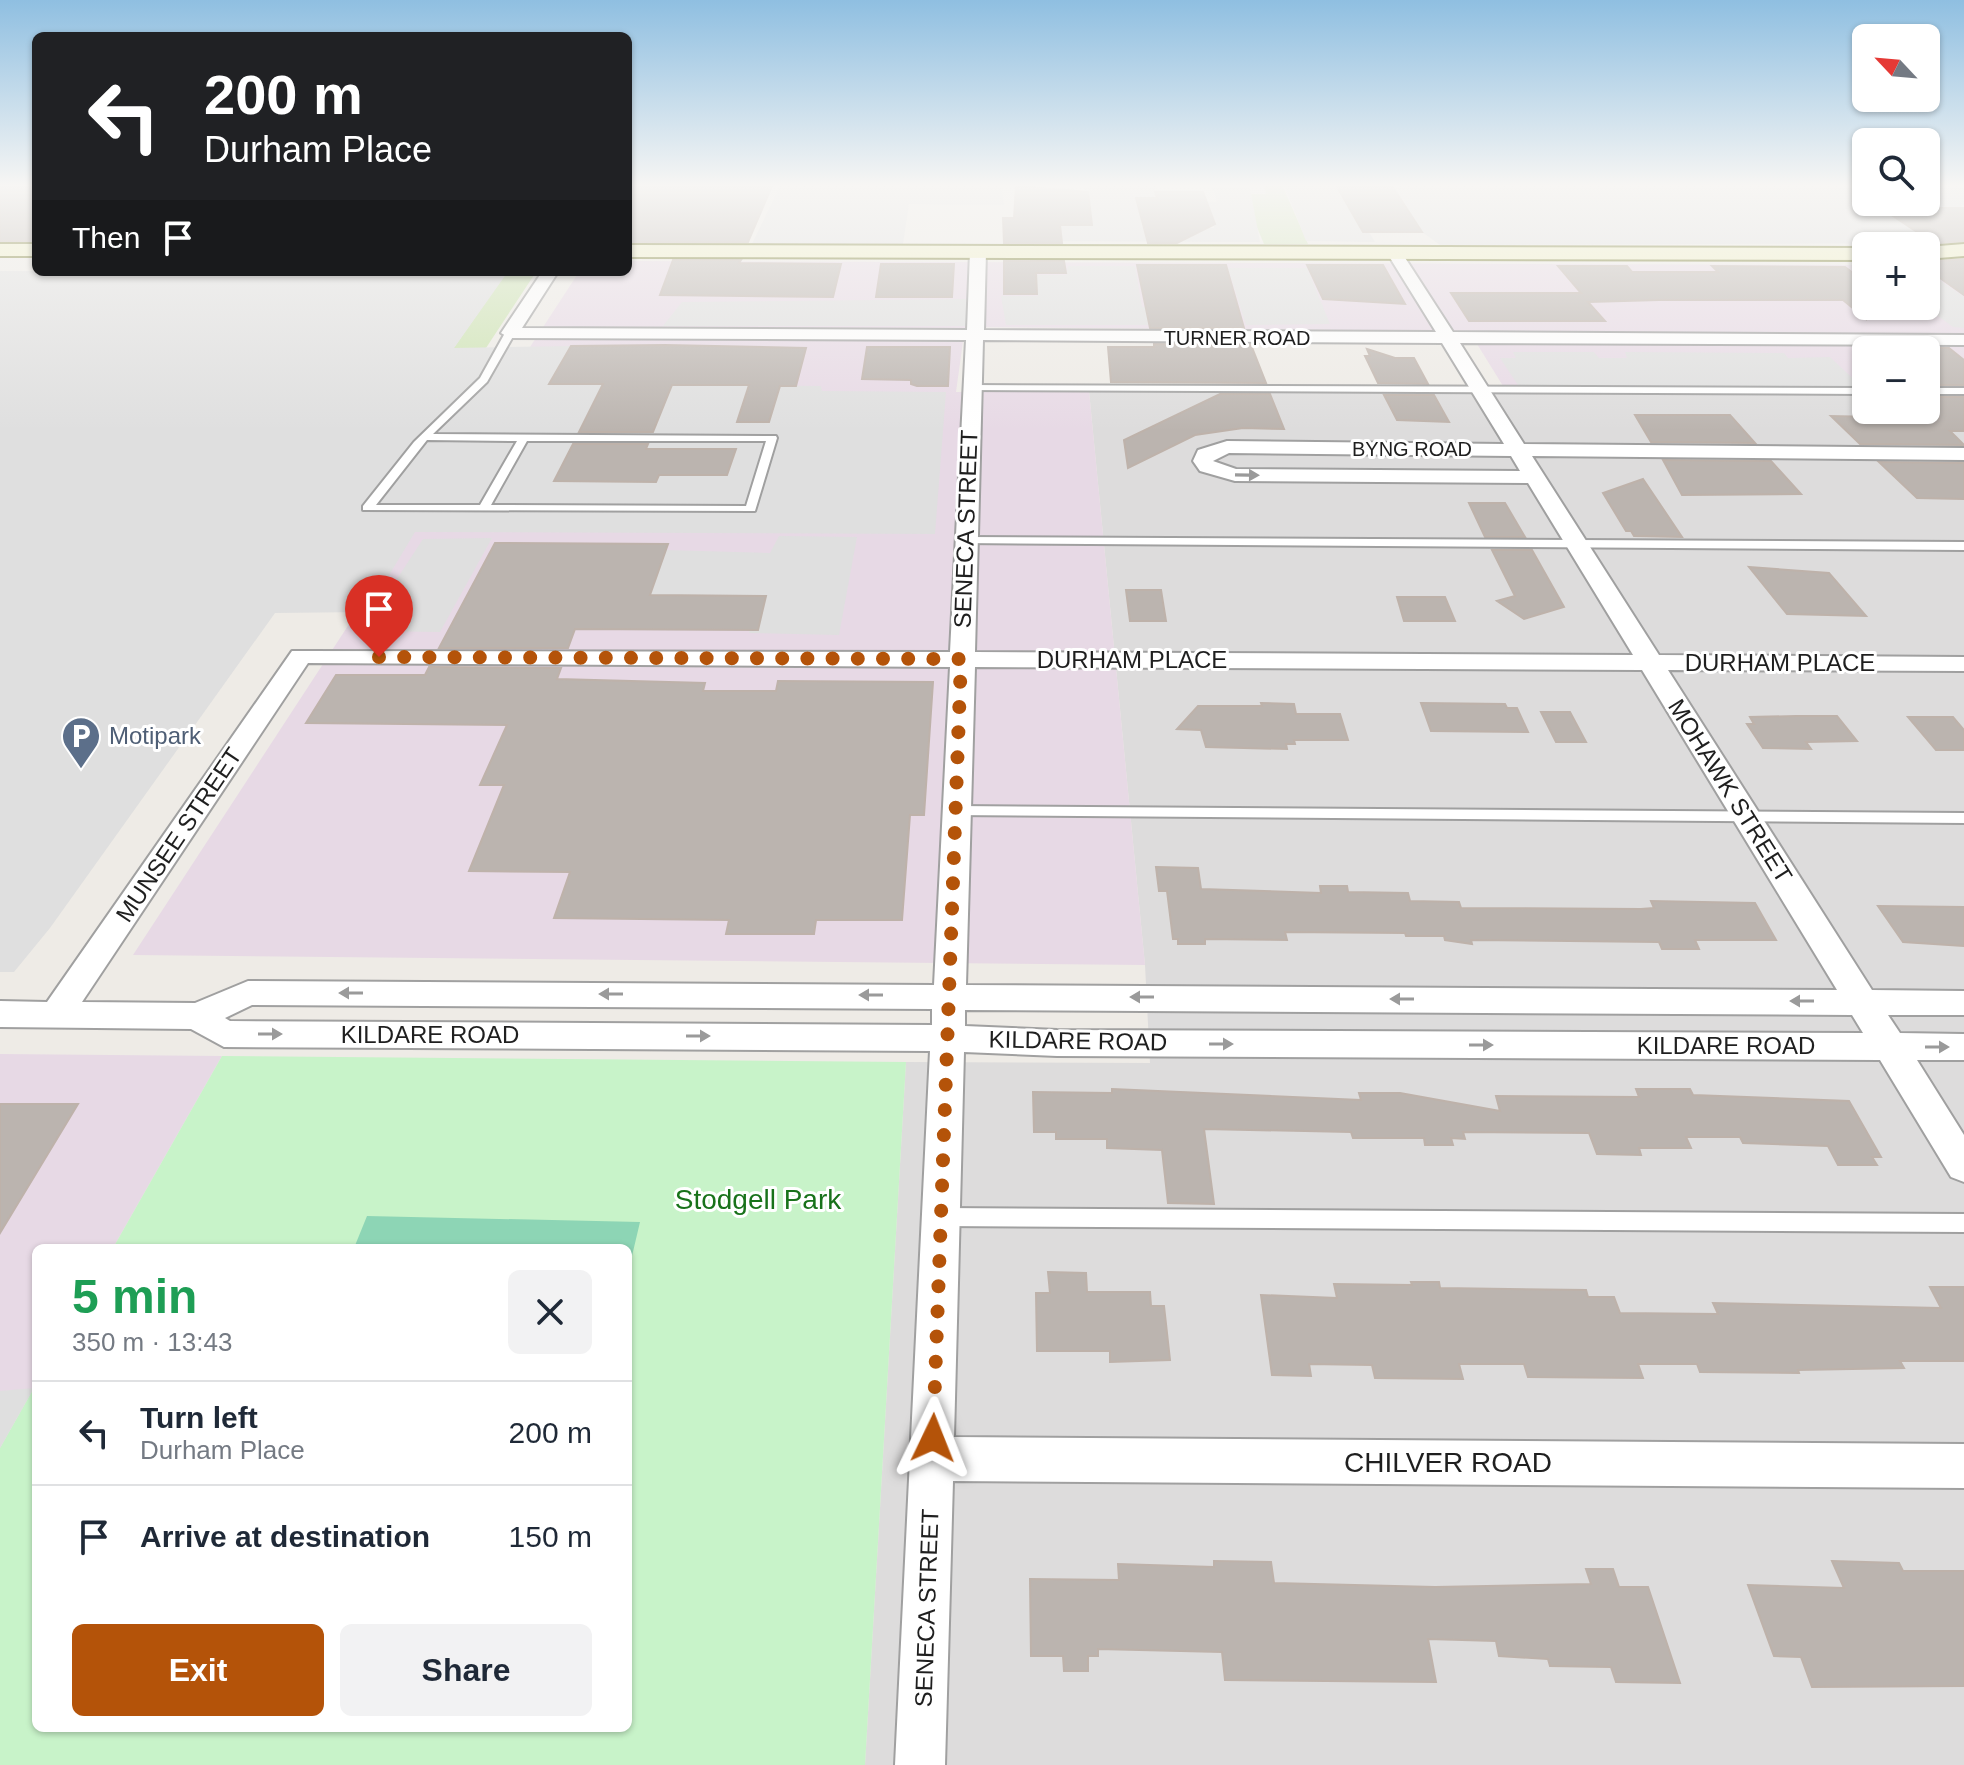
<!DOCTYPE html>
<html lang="en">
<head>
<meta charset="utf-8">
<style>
	:root { --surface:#fff; --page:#f2f2f3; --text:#1f2937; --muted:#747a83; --line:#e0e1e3; --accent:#b45309 }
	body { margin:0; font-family:Arial,sans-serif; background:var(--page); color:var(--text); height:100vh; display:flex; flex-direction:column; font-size:30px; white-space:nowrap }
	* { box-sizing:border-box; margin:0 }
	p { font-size:26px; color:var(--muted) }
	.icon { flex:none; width:44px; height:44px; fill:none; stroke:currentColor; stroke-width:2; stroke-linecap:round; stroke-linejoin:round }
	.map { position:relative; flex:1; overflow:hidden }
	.drawer { position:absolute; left:32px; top:1244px; width:600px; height:488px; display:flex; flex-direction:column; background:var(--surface); border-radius:12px; box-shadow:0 2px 6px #0004 }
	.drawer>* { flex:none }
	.hud { position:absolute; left:32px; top:32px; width:600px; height:244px; border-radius:12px; box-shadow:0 2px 6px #0004; background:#202124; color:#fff; overflow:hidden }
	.needle { width:52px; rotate:296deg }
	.tools { position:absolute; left:1852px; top:24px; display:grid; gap:16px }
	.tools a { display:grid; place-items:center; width:88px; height:88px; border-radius:12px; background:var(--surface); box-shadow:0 2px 6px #0004; font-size:40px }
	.pin { position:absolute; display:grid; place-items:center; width:68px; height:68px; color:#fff; margin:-82px -34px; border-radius:50% 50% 50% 0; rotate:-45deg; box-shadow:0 0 8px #0007 }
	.pin .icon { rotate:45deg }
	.me { position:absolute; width:88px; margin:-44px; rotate:2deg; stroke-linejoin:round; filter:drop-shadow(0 0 6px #0008) }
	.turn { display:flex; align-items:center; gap:28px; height:168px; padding:0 40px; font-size:36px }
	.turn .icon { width:104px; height:104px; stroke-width:2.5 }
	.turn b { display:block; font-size:56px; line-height:68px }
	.then { display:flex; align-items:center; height:76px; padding:0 40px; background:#0003; gap:16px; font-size:30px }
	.round { display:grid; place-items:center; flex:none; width:84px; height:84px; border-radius:12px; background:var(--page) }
	.head { display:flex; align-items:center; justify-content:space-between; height:136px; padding:0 40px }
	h1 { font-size:48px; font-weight:600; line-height:60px; color:#1e9e55 }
	.primary-button { display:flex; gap:16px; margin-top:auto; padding:16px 40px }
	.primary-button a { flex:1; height:92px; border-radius:12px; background:var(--accent); color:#fff; font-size:32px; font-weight:600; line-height:92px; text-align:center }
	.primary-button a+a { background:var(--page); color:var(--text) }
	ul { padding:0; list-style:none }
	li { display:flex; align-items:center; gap:24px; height:104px; padding:0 40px; border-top:2px solid var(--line) }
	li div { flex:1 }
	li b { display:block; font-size:30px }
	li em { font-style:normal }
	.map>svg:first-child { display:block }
	.residential { fill:#dddcdc }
	.industrial { fill:#e7d9e5 }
	.grass { fill:#cde3b2 }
	.park { fill:#c8f3c9 }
	.pitch { fill:#8dd5b5 }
	.parking { fill:#dfdfdf }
	.building { fill:#bbb4af; stroke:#beb2aa; stroke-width:2 }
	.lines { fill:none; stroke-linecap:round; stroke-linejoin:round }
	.service-casing { stroke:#a0a0a0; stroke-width:4 }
	.minor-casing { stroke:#a0a0a0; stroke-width:4 }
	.secondary-casing { stroke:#666a11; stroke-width:4 }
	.service { fill:#fff; fill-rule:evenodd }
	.minor { fill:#fff; fill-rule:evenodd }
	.secondary { fill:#f2f2c0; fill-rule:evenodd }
	.oneway { fill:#9a9a9a }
	.route { stroke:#b45309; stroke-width:14; stroke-dasharray:0 25.2 }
	.labels { text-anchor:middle; stroke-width:6; stroke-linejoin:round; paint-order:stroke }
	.far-street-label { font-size:20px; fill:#1f1f1f; stroke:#fff }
	.street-label { font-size:24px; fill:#1f1f1f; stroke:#fff }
	.service-label { font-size:24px; fill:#4e5e75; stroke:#fff; text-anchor:start }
	.near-park-label { font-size:28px; fill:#18721a; stroke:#fff }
	.near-street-label { font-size:28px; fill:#1f1f1f; stroke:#fff }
</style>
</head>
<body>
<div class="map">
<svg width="1964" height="1765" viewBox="0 0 1964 1765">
	<rect width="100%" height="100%" fill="#eeebe6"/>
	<path class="residential" d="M1503,386l363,4v20h60v-20l38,1v1374h-1099l41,-703 244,1 -5,-98 -56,-574h385z"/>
	<path class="industrial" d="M628,261l1238,4v41h60v-41h38v126l-38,-1v-40h-60v40l-363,-4 -34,-55 -504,-4 -9,65 133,-1 56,574 -1012,-10 446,-683h49z
		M0,1054l222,2 -109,192h-77v136l-36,64z"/>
	<path class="grass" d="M1264,184h126l2,2 -109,1 25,57h-44l-21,-50h23z
		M220,272h316l-50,76 -33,1 53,-76z"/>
	<path class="park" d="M222,1056l684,6 -41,703h-865v-317l36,-64v344h592v-480h-515z"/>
	<path class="pitch" d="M367,1216l273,6 -12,51v-25h-274z"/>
	<path class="parking" d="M827,184h174l3,21 -95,-1 -6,40h-151l28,-58z
		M1085,184h71l4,16h-22l4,27 72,1 -7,-26h10l-4,-14h37l10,54 -250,-1 2,-16 76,-1z
		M1390,184h476v18h60v-18h38v21l-3,1 3,3 -81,-1 81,24v11l-524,2 -18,-13z
		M1341,186l34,56 -69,-1 -21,-54z
		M1068,266h67l7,41h48l5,18h-189l-5,-29h37l-3,-21h31z
		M1228,268h79l23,56 -84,1z
		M0,271l507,2 -53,75 117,-2 -21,38 271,2 1,5 124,1 -11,142 -520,-2 -48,80 -92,1 -225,315 -36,44h-14z
		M1926,271l38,26v31l-11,-1 -29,-21z
		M966,299v27h-303l19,-24z
		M1513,352h81l5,6h28l-2,-6 159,1 4,5 42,-1 32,30 -344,-2 -18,-27h16z
		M779,536l78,1 -18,98 -90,-2 10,-35 -112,-2 17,-46 106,3z
		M492,538l-52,94 -77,-1 60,-92z
		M34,1388l-34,60v-57z"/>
	<path class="building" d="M0,184h36v57h-36z
		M739,184l33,2 -24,56h-120v-57z
		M1336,185l56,1 30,46h-59z
		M1016,186l72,6 4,33h-32l2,18h-58l-1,-25h11z
		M1155,192h48l12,32 -38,19h-29l-12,-45h21z
		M1881,208h83v33l-38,3v-6z
		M1964,259v36l-38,-27v-6z
		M673,260h68l-2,3 102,1 -8,33 -173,-2z
		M1004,261h60l2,12h-30l1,21h-33z
		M881,264h73l-2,33h-76z
		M1137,265h89l18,63h-94z
		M1307,265h76l22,39 -82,-5z
		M1558,266h69l5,6h86l-6,-6 133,1 21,16v36l-23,-19h-184l-71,2 17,19h-136l-18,-28h130z
		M1154,344l97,1 15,38 -155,-1 -3,-35h46z
		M571,346l94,-1 141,3 -10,38h-16l-11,36h-32l12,-37h-77l-19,47h-74l24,-48h-54z
		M867,347h83l-2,39h-31l-6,-2v-4l-49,-1z
		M1926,348h23l15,12v25h-38z
		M1367,349l28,9h19l14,26 -50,-1 -13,-27h5z
		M1220,394h50l14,35 -41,-1 -48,7 -67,33 -4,-28z
		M1384,395h50l15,27 -52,-2z
		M1926,397h38v34h-14l14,14 -104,-1 -29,-28 95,2z
		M1635,415h95l25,28 -104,-1z
		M573,444h75l-2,5h90l-9,26h-68l-3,7 -102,-1z
		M1663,460l108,1 30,33 -119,1z
		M1879,462l85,1v36l-47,-1z
		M1643,479l39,58 -48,-1 -3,-5h-5l-23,-38z
		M1469,503h36l20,34h-40z
		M495,543l173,1 -18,51 116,1 -8,34 -183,-1 -7,19h-129z
		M1492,550h40l32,57 -40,12 -27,-18 18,-5z
		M1749,567l80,6 37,43 -79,-2z
		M1126,590h35l5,31h-36z
		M1397,597h48l10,24h-51z
		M429,667l132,1 -4,11 148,4 -2,8h73l2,-10 155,1 -9,133h-14l-8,105h-86l-2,14h-88l3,-14 -175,-2 16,-46 -101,-1 35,-86h-24l27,-60 -201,-2 30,-48h89z
		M1261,703l33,1 2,10h44l8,26h-54l1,4h-9l1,5 -81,-2 -5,-17 -24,-1 21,-23h64z
		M1421,703l84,1 2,4h10l11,24 -97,-1z
		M1541,712h29l16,30h-30z
		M1796,716h41l20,25 -51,1 5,7 -48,-1 -16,-24h7l-4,-7z
		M1908,717h45l11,13v20h-28z
		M1156,867l42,1 3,21 120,4 -1,-7h27l1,6 60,1 2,8 49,1 2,6 180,1 13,-1 -3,-7 104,2 21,37h-81l4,9h-37l-3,-7 -188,-2 1,4 -27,-4 -1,-4h-38l-1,-3 -120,-1 2,8 -82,-1v5h-27v-5h-5l-6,-48h-8z
		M1878,906l86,1v39l-61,-4z
		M1112,1089l249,11 -2,-7h41l100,18 -4,-15 143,1 -3,-8h54l3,6 156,6 32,56h-9l5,8h-39l-10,-19 -85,-3 -3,-6h-54l5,11h-52l2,7 -44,-1 -8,-21 -126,-1 2,7 -14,-1 2,7h-28l-1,-7h-71l-2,-6 -147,-3 10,75 -46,-1 -6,-53 -55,-2v-9h-51v-7h-22l-1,-40 79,1z
		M0,1104h78l-78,129z
		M1048,1272l38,1 1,19h63l1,14h13l6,54 -60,2v-11h-73l-1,-58h14z
		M1411,1282h28l1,6 146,2 2,7h26l6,16 98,1 -5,-11 228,5 -11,-21h34v74h-64l4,7 -106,2 1,3 -99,-1 -3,-8h-59l5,14 -115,-1 -4,-13h-65l4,15 -88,-1 -3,-13 -63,-1 2,12 -39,-1 -11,-80 76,3 -3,-14 78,1z
		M1214,1561l57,1 3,21 161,4 156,-3 -5,-15h27l6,18h29l32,96 -64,-1 -5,-15 -61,-1 -2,-7 -49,-3 -3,-15 -68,-2 8,43 -211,-2 -3,-28 -124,-3v7h-10v15h-24l-1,-15h-32l-1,-77 89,1 -1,-16 96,3z
		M1832,1561l67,2 4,8h61v115l-152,1 -11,-30 -27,-1 -26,-71 96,3z"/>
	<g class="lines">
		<g class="service-casing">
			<path id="service" d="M510,330l5,3 -28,49 -54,52 343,2 1,2 -22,73 -392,-1v-4l51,-64 66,-64 25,-45zM427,440l90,1 -37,64h-104zM527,441h239l-20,65 -255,-1z
				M971,385l895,3v6l-898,-4 -2,-2z
				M1926,388h38v6h-38z
				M966,537l998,5v8l-1002,-7v-4z
				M956,806l1008,7v10l-1013,-8 -3,-4 3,-4z
				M941,1208l1023,6v18l-1023,-6 -7,-3 -3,-6 3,-6z"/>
		</g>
		<g class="minor-casing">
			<path id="minor" d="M978,247l8,5 -2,78 452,2 -49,-79 8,-5 5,2 53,82 511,3v10l-504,-2 64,101 440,4v12l-432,-4 127,199 305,2v14l-296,-1 204,320 92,1v24h-76l12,18 64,1v26h-47l47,75v47l-13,-5 -71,-117 -823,-4 -93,-4 -10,385 1010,7v44l-1011,-7 -8,284h-50l35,-714 -706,-4 -33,-18 -191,-2v-26l47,1 245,-351 658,1 16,-312 -456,-2 -9,-5 41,-61h16l-36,56 445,2 3,-78zM983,340l459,3 62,101 -277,-3 -29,9 -5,11 7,10 35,10 293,2 105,172 -658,-3zM1229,453l282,3 9,15 -284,-2 -23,-8zM308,663l642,4 -16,318 -686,-4 -53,22 -113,-1zM975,667l667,3 195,320 -871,-5zM252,1005l680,4v16l-702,-4 -5,-3zM965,1010l887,5 11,18 -806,-3 -92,-4z"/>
		</g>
		<g class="secondary-casing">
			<path id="secondary" d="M0,244h36v12h-36z
				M1964,244v12l-38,3v-12z
				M628,245l1238,3v12l-1238,-3z"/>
		</g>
		<use href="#service" class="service"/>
		<use href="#minor" class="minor"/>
		<use href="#secondary" class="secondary"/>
	</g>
	<defs><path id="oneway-solid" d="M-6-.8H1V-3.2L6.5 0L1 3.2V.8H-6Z" transform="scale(2)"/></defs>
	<g class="oneway">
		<use href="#oneway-solid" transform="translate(1247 475) rotate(1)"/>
		<use href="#oneway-solid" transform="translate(351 993) rotate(-180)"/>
		<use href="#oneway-solid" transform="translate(611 994) rotate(-180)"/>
		<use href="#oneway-solid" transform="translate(871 995) rotate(-180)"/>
		<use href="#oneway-solid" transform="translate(1142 997) rotate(-180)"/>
		<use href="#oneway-solid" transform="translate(1402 999) rotate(-180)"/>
		<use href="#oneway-solid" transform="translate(1802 1001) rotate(-180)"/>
		<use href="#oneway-solid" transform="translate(270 1034)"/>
		<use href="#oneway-solid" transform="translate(698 1036)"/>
		<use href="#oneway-solid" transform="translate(1221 1044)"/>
		<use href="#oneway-solid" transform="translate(1481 1045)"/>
		<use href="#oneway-solid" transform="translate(1937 1047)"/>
	</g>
	<linearGradient id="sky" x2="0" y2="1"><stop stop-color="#8fbfe1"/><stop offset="0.43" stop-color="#f7f6f4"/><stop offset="1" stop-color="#f7f6f4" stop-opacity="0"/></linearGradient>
	<rect width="1964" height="431" fill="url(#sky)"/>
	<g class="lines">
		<path class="route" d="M379,657l582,2 -28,779"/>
	</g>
	<defs>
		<g id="parking-pin" transform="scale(2)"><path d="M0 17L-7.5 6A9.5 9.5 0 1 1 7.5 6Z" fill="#5c6f8a" stroke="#fff"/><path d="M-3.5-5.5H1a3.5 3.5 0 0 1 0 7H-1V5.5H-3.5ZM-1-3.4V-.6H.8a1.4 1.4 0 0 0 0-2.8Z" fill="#fff"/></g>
	</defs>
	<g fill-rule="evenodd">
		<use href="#parking-pin" x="81" y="736"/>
	</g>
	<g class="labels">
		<g class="far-street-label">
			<text x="1237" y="345">TURNER ROAD</text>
			<text x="1412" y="456">BYNG ROAD</text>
		</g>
		<g class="street-label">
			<text transform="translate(966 529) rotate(-88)" y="8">SENECA STREET</text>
			<text x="1132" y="668">DURHAM PLACE</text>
			<text x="1780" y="671">DURHAM PLACE</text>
			<text transform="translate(1730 791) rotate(58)" y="8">MOHAWK STREET</text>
			<text transform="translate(179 835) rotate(-56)" y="8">MUNSEE STREET</text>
			<text x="430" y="1043">KILDARE ROAD</text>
			<text transform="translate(1078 1041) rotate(1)" y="8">KILDARE ROAD</text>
			<text x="1726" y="1054">KILDARE ROAD</text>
			<text transform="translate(927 1608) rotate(-88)" y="8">SENECA STREET</text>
		</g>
		<g class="service-label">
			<text x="109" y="744">Motipark</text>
		</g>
		<g class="near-park-label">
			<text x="758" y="1209">Stodgell Park</text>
		</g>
		<g class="near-street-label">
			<text x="1448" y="1472">CHILVER ROAD</text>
		</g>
	</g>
</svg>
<div class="tools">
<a><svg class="needle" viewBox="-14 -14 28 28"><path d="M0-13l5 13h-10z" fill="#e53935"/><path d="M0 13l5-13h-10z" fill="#747a83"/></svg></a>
<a><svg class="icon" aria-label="search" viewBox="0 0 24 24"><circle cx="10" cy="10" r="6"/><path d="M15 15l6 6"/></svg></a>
<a>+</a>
<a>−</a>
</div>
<div class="pin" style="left:379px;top:657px;background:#d93025"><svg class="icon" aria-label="arrive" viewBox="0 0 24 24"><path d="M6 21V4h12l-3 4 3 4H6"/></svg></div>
<svg class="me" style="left:933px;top:1438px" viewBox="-20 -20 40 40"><path d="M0-17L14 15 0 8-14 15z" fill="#b45309" stroke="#fff" stroke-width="4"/></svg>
<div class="hud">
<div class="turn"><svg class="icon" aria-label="left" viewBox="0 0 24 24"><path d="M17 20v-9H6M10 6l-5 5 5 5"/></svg><div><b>200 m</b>Durham Place</div></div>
<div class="then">Then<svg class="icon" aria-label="arrive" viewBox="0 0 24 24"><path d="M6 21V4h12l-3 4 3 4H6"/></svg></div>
</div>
<section class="drawer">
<div class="head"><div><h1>5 min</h1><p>350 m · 13:43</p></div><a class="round"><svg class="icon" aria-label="close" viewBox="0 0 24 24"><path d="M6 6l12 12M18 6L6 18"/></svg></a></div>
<ul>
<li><svg class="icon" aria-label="left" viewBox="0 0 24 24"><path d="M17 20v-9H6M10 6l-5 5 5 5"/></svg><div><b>Turn left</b><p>Durham Place</p></div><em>200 m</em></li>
<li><svg class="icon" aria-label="arrive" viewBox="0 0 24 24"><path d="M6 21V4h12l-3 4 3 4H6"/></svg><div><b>Arrive at destination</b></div><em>150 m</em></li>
</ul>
<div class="primary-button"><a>Exit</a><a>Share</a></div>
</section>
</div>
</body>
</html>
